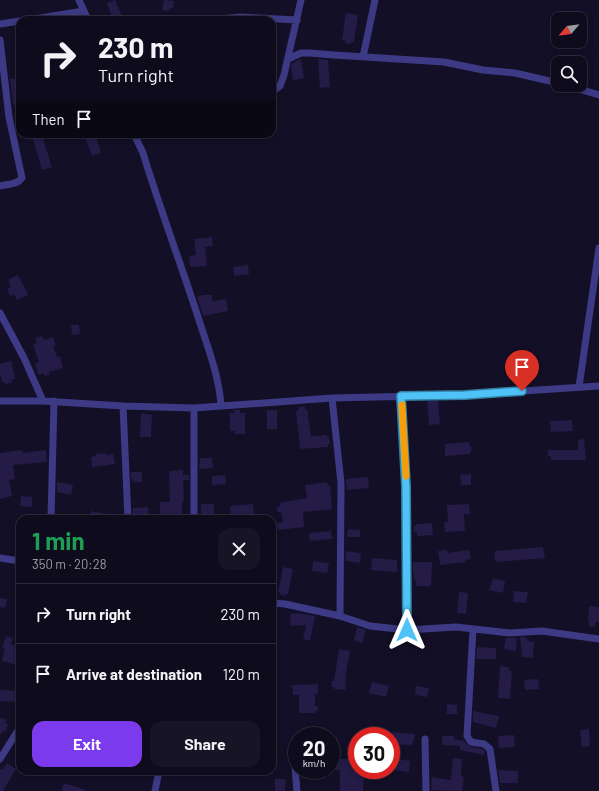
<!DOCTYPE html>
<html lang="en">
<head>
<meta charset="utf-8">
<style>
	:root { --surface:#0e0b1c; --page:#171425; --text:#f1f3f6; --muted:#9b9ba3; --line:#2e2b3b; --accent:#7c3aed }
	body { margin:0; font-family:Barlow,sans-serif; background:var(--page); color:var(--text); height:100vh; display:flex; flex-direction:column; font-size:15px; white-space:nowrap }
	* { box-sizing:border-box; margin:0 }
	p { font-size:13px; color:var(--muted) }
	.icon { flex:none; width:22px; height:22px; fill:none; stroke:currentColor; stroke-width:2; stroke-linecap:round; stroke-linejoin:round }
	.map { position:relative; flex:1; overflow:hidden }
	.panel { position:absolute; left:16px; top:515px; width:260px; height:260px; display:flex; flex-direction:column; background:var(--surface); border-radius:12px; box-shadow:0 2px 6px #0003,0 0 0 1px var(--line) }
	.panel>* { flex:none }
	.banner { position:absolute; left:16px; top:16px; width:260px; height:122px; border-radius:12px; box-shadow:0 2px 6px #0003,0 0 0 1px var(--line); background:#0e0b1c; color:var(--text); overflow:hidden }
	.needle { width:26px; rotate:241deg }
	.fabs { position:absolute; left:551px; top:12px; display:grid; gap:8px }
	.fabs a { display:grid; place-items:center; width:36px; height:36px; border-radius:8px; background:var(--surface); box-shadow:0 2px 6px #0003,0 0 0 1px var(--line); font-size:20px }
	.speed { position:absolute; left:288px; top:727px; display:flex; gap:8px; font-size:20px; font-weight:700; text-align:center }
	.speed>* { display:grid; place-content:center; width:52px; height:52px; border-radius:50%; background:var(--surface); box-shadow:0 2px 6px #0003,0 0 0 1px var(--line); line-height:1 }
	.speed small { font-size:10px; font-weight:400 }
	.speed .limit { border:6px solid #d22; background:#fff; color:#111 }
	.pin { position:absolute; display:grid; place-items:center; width:34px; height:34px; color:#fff; margin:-41px -17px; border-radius:50% 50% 50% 0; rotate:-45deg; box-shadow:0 0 4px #0007 }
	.pin .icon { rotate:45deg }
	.me { position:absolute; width:44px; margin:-22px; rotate:0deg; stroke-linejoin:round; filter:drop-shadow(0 0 3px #0008) }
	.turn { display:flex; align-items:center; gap:14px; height:84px; padding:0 16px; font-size:18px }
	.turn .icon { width:52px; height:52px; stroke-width:2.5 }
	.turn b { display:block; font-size:28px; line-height:34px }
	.then { display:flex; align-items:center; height:38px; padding:0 16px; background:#0003; gap:8px; font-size:15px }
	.round { display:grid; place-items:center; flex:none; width:42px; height:42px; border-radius:12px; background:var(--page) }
	.summary { display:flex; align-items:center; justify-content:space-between; height:68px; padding:0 16px }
	h1 { font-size:24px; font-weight:700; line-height:30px; color:#1e9e55 }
	.primary-button { display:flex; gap:8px; margin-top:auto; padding:8px 16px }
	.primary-button a { flex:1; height:46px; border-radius:12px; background:var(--accent); color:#fff; font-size:16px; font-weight:700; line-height:46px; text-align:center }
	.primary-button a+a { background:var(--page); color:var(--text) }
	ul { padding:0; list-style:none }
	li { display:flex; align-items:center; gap:12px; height:60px; padding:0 16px; border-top:1px solid var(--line) }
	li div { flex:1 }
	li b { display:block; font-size:15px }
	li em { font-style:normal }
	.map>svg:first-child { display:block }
	.building { fill:#241b47 }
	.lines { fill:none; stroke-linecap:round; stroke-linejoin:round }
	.minor { stroke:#3d3a85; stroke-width:7 }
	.route-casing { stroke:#337fa1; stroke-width:10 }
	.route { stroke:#4fc3f7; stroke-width:7 }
	.slow { stroke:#f59e0b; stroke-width:7 }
</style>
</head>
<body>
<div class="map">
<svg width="599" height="791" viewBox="0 0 599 791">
	<rect width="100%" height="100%" fill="#130f26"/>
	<path class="building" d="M115,0l9,20h-11l-6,-17z
		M164,0l10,1 -1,7h-3l-1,3 -7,-1z
		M346,13l12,2 -4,27h-3v2l-6,-1 1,-2 -4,-1z
		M301,59l3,19 -11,2 -2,-14 1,-3z
		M318,59l10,1 2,27 -10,1z
		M20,78v26l-7,1 -3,-26z
		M27,134h17l-2,2 10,31 -10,3 -9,-31 -4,1z
		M84,134h11l6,19 -9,3z
		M212,237l1,9 -8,1 2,19 -17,1 -1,-11 7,-1 -2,-16z
		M248,265l1,9 -15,2 -1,-9z
		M18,275l10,20 -11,5 -3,-6 -4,2 -3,-7 4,-2 -3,-7z
		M203,295h9v6l14,-2 2,12 -25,5 -6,-19z
		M71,325h8l1,9 -8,1z
		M42,336l2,4 9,-3 3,9h-3l4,11 3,-1 3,12 -14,4 1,3 -6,1v-3l-6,2 -3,-12 4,-1 -6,-18 4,-1 -2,-5z
		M11,361l4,18 -4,1 1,3 -7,1 -1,-2h-2l-2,-8v-10z
		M427,401h11l2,23 -11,1z
		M305,406v4l2,-1 4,27 16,-1v2h2l1,7h-2v3l-28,2 -4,-38 3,-1 -1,-3z
		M234,410h6v3h5v21h-10v-3h-5v-18h4z
		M267,410h10v19h-10z
		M141,413l11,2 -1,22h-11z
		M572,420l1,11 -22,1 -1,-11z
		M584,439l2,21h-35v-4h-3v-6h30v-10z
		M469,442l1,4h1l1,5h-2v3l-25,2v-12z
		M22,450l1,3 23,-3 1,12 -34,3 2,14 -6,1 3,16 -12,3v-46z
		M106,453v2l7,-1 2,10 -23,3 -1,-10 5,-1 -1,-2z
		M200,458h12l1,10 -14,1z
		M183,470v5h6v5h-6l1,21h-2v13h-15l1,2h-8v-14h10l-1,-31z
		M131,472h11v10h-9v-3h-2z
		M471,474v11h-10l-1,-10z
		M225,475l1,9 -14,1v-9z
		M368,477l1,11 -22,2 -1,-10h1v-1z
		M57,482l16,3 -2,10 -14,-3z
		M327,482l1,4 2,-1 2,24 -29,3 1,15 -26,3 -1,-7 6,-1 -2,-10h-4v-5h3l-1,-4 28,-5 -2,-13z
		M21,496l11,1v10l-12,-1z
		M201,504h13v11l-13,-1z
		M253,504l1,11 -23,1 -1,-10z
		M469,504l1,10h-6l1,17 -20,1 -1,-10h4l-1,-17z
		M148,507l1,11 -16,1v-11z
		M91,511l27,5v3h-28z
		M432,523l1,12 -16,1v-4h-3v-6h2v-2z
		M348,529l12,1v7h-13z
		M331,531l1,8 -22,2 -1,-8z
		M543,547l2,11 -49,4v-2h-1l-1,-7h1v-2z
		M447,550v3l22,-3 2,9 -6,1v2l-25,3 -2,-14z
		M345,551l16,2 -1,10 -14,-2z
		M372,558l25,2v12l-26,-2z
		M313,561l16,2 -2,10 -15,-2z
		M413,562h19l-1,24h-15v-6h-2v-7h-1z
		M283,567l10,2 -5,25h-2l-1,2 -5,-1v-2l-2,-1z
		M493,579l12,2 -2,12 -14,-3z
		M514,591l14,1 -2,11 -13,-1z
		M459,592l9,1 -2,21 -9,-1z
		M0,598l7,1 -2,9 -5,-1z
		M589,606l10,1v15h-4v5l-6,-1v-5h-1z
		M297,613l18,3 -5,25 -7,-2 3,-14 -15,1 -1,-12z
		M357,627l9,3 -4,13 -8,-3z
		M6,636l7,2 -2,6 9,3v19l-18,-5 3,-12 -3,-1z
		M520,637h7v4l7,1 -1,16 -11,-1z
		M506,638h11l-1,13 -12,-2z
		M477,647l19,1v11h-20z
		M339,649l11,2 -5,28h1l-1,11 -11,-1v-2l-3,-1 1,-5h2z
		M500,666l9,1v4h3l-2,28 -12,-1z
		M538,679l1,10 -14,1 -1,-10z
		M372,682l17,4 -3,11 -17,-4z
		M318,684v10h-3v12h3v5h-3v2h-16v-18h-6l-1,-10z
		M416,686l13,2 -2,9 -12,-2z
		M0,690l20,1v11l-20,-1z
		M447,704l10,1v9h-10z
		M473,711l26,5 -3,12 -23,-6z
		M0,718l6,1 -1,4 3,1 -2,7h-3l-1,3h-2z
		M589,729l1,17 -8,1 -2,-17z
		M391,732l24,2 -1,7h-1l-1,4 -21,-1z
		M514,735l1,12 -16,1 -1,-12z
		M442,736h12v3l10,2 5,5 13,3 3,2 -1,4 -24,-5v-4l-18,-1z
		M391,758l19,3 -1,11 -18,-2z
		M453,758l9,1 -1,17 3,1 -2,14 -31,-1 1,-13 19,3z
		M335,759h14v5h8v6h5v8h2l-1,13h-23v-21h-4z
		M7,763l9,6 -13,22h-3v-22l2,1z
		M498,770l20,1v12h-18z
		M275,779h11l-1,12h-10z
		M64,783l22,7 -1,1h-24z"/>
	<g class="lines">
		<path class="minor" d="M79,0l9,20
			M28,20l56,-9
			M207,20l34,-3 56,3
			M0,24l20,-3
			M0,40l9,77 13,61c-5,7 -14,6 -22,8
			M363,57l12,-57
			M288,59l13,-6h8l25,2 110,7 39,8 32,3 43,10
			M565,85l34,10
			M272,92l8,-6 4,-11 17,-75
			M134,134l9,19c17,56 38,111 56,167 9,28 20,56 22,85
			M0,313l24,45 19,43
			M579,387l20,-139
			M401,396l5,91 1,143
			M332,398l9,85 -1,133
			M0,401h43l80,5 71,2 138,-10 133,-3 134,-9
			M123,406l5,113
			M51,519l3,-118
			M194,519v-111
			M0,558l20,3
			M272,603l13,1 55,12 30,10 37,4 49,-3 54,6 32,-2 57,8
			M473,629l-6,107 4,6 13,2 6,5 6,42
			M425,739l1,52
			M0,759l20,-32
			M295,768l2,23
			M155,791l4,-20"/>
	</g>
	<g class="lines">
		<g class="route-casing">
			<path id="route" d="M407,630l-1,-143 -5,-91 64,-1 57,-4"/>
		</g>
		<use href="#route" class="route"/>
		<path class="slow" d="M402,405l4,71"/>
	</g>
</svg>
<div class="fabs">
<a><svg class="needle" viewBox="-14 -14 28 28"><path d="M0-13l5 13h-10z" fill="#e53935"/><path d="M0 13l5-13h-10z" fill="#9b9ba3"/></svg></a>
<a><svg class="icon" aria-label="search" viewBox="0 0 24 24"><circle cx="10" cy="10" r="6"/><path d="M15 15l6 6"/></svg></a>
</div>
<div class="speed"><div>20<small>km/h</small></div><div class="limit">30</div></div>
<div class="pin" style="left:522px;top:391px;background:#d93025"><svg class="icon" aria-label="arrive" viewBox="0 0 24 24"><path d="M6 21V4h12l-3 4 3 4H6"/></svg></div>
<svg class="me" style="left:407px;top:630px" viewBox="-20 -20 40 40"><path d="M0-17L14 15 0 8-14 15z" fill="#4fc3f7" stroke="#fff" stroke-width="4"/></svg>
<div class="banner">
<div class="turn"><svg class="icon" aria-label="right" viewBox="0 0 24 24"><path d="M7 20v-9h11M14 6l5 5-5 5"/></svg><div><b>230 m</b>Turn right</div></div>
<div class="then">Then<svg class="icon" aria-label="arrive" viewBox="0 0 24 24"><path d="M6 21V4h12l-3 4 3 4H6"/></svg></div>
</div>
<section class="panel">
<div class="summary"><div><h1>1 min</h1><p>350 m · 20:28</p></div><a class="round"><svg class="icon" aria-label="close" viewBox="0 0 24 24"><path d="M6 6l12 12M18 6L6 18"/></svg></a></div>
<ul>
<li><svg class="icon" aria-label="right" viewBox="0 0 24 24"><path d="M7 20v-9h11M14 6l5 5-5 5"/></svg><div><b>Turn right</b></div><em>230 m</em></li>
<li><svg class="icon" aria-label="arrive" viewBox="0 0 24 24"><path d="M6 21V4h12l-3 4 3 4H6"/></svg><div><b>Arrive at destination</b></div><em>120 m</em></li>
</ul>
<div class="primary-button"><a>Exit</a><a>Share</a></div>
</section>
</div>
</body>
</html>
